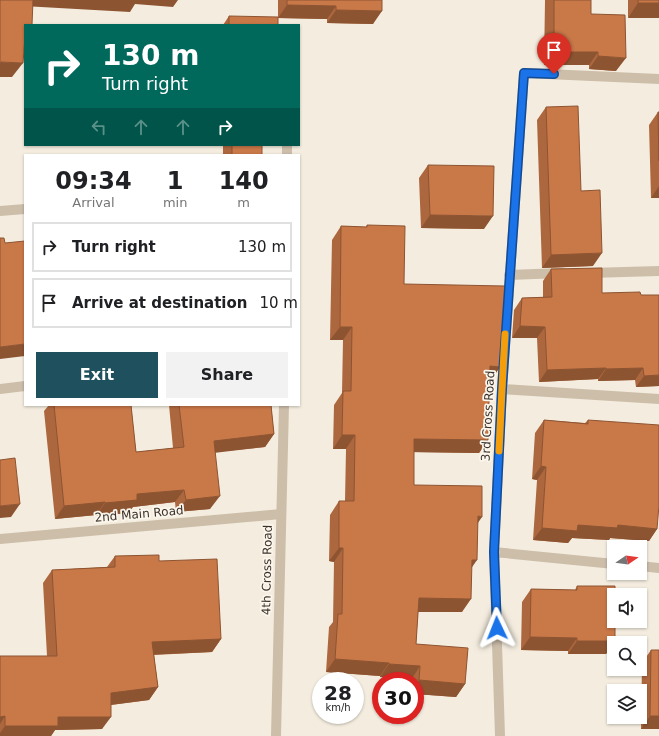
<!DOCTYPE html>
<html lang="en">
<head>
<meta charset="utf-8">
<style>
	:root { --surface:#fff; --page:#f2f2f2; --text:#202124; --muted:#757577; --line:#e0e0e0; --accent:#1e515d }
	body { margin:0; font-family:"DejaVu Sans",sans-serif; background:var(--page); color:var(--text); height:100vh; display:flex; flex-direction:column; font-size:15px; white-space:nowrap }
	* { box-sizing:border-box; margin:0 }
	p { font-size:13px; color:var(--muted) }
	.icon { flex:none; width:22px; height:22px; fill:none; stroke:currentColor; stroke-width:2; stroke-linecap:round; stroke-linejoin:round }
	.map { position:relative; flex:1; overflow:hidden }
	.sheet { position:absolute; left:24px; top:154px; width:276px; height:252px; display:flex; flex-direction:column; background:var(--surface); border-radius:0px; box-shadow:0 1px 3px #0004 }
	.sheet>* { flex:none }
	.banner { position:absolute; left:24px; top:24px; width:276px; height:122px; border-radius:0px; box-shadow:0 1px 3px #0004; background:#00695c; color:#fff; overflow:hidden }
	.needle { width:26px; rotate:77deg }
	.fabs { position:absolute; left:607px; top:540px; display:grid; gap:8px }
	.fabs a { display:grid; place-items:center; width:40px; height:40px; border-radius:0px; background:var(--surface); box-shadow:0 1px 3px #0004; font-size:20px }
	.speed { position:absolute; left:312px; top:672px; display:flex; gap:8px; font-size:20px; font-weight:700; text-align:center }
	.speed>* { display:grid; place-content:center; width:52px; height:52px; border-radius:50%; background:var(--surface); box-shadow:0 1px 3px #0004; line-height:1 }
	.speed small { font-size:10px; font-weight:400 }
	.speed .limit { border:6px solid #d22; background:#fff; color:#111 }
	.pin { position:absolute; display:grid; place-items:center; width:34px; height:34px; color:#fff; margin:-41px -17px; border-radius:50% 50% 50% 0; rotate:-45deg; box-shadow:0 0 4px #0007 }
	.pin .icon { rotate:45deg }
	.me { position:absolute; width:44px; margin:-22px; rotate:358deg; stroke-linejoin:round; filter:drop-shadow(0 0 3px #0008) }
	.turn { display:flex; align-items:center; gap:14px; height:84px; padding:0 12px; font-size:18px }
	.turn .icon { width:52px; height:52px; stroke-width:2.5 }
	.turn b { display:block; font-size:28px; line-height:34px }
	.lanes { display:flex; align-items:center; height:38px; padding:0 12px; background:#0003; justify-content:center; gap:20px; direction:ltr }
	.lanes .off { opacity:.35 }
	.eta { display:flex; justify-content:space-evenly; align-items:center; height:68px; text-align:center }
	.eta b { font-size:24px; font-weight:800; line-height:28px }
	.cta { display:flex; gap:8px; margin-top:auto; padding:8px 12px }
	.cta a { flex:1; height:46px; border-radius:0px; background:var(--accent); color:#fff; font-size:16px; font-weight:800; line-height:46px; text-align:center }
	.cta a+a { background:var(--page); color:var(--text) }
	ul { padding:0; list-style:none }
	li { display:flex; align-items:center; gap:12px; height:50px; margin:0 8px 6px; padding:0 4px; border:2px solid var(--line); border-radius:0px }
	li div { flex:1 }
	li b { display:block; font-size:15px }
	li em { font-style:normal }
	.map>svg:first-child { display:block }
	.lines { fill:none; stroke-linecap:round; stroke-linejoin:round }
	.street { stroke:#cdbeaa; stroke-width:10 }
	.wall { fill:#ad673e }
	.shaded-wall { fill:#8d5432 }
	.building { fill:#c97848; stroke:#8d5432 }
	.route-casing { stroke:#114b97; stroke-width:10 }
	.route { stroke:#1a73e8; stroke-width:7 }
	.slow { stroke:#f59e0b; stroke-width:7 }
	.labels { text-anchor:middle; stroke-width:3.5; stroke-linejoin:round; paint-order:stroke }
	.street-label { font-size:12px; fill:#3a312a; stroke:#fbf6ec }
</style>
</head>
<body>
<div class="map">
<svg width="659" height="736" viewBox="0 0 659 736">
	<rect width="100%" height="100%" fill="#f4eddf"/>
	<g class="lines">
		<path class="street" d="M287,145v10
			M0,211l25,-2
			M589,273l70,-2
			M509,275l52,-2
			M0,389l25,-3
			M502,389l157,10
			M0,539l281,-25
			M494,552l120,12
			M640,566l19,2
			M276,736l8,-331
			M500,736l-6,-184 8,-163 22,-316 135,6"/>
	</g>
	<path class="wall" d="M278,0h104l-9,24 -46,-1v-4l-49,-1z
		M545,0h46v14l25,57 -27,-2v-4h-45z
		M628,0h31l-31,18z
		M229,16l49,9h-55z
		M546,107l35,84 12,75 -51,2 -5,-148z
		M658,112h1v86h-8l-2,-73z
		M223,145h39v10h-39z
		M428,165l56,64 -63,-1 -2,-50z
		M367,225l37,59 98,49 -2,34 -9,13h-2l-1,60 -9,13 -65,-1v33l63,38 -6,44 -9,45h-44l-2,32 49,40 -9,13 -41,-3v-13h-5l1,-1 -31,-3v-1l-54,-4 3,-45 4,-5 1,-60 -5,-1 1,-46 9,-14h6l1,-52h-13l1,-44 8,-12 1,-53h-13l2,-100 9,-14 25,1z
		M551,269l51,24 39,2 18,91 -23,1 -1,-7 -37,1v-2l-59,3 -2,-44h-25l2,-28 8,-12 21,-1v-16z
		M49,405h82l5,47 37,-4 -4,-43h102l3,29 -9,13 -50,5 -5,57 -34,3 -1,-10 -42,5 -5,6 -32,3v-1l-41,4 -11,-108z
		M544,420l41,3 3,-3 69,109 -8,12 -39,-3 -1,2 -37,-2 -4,5 -35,-3 4,-60 -5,-1 3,-46z
		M115,556l44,5 62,78 -9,13 -58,3 4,32 -9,13 -38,5 -9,24 -47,1 -4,6h-51v-80h47l-4,-73 9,-13 55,-3z
		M577,586l38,55 -9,13h-38v-3l-47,-1 1,-48 9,-13 44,1z
		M651,650l8,79h-18l1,-66z"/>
	<path class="shaded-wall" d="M27,0h151l-5,7 -38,-3 -5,8 -107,-6z
		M638,3h21v15h-31z
		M287,5l49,1 -9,13 -49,-1z
		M336,10l46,1 -9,13 -46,-1z
		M554,52h44l-9,13h-45z
		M598,56l28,2 -10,13 -27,-2z
		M1,62l22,1 -11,14h-12v-14z
		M659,186v12h-8z
		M430,215l63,1 -9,13 -63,-1z
		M602,253l-9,13 -51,2 9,-13z
		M503,324h5l-9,13z
		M520,326l25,1 -8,11h-25z
		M340,327h12l-9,13h-13z
		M25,344v12l-25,3v-12z
		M490,366l10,1 -9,13h-11z
		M606,368l-8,11 -59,3 8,-12z
		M643,368l-8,12 -37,1 8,-12z
		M659,375v11l-23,1 8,-11z
		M274,434l-9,13 -60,7 9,-13z
		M342,435h13l-9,14h-13z
		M414,439l74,1 -9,13 -74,-1z
		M541,466l5,1 -9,13 -5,-1z
		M184,490l-9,12 -42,5 -5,6 -32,3 9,-13 32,-9z
		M220,496l-10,13 -34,3 10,-12z
		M105,502l-9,13 -41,4 9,-13z
		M20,504l-9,13 -11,1v-12z
		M478,516l4,1 -9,13z
		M578,525h40l39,4 -8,12 -39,-3 -1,2 -37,-2 -4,5 -35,-3 9,-12z
		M339,548h4l-9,14 -5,-1z
		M472,560h5l-9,13z
		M419,598l52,1 -9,13h-52z
		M530,637l47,1 -9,13 -47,-1z
		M221,639l-9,13 -69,3 9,-13z
		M577,641h38l-9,13h-38z
		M335,659l54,4 -9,13 -54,-4z
		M389,664l31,2 -9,14 -31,-3z
		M419,680l46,4 -9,13 -41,-3v-8z
		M158,687l-9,13 -47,6 9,-13z
		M5,716l-5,8v-7z
		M650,716h9v13h-18z
		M58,717h53l-9,12 -47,1 -4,6h-51v-3l5,-7z"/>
	<path class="building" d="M0,0h33l-1,25h-7v11l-2,27 -22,-1 -1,3z
		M287,0h95v11l-46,-1v-4l-49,-1z
		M554,0h37v14l34,1 1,43 -28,-2v-4h-44z
		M638,0h21v3h-21z
		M229,16l49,1v8h-49z
		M578,106l3,85 19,-1 2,63 -51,2 -5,-148z
		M658,112h1v49z
		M232,145h30v10h-30z
		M428,165l66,1 -1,50 -63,-1z
		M367,225l38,1 -1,58 101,2v11h5l-2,27h-5l-3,43 -10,-1 -2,74 -74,-1v46l68,1v31l-4,-1 -1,44h-5l-1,39 -52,-1 -3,46 52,4 -3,36 -46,-4 1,-14 -31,-2v-1l-54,-4 3,-45h4l1,-66h-4v-47h15l1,-66h-13l1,-44h8l1,-64h-12l1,-101 26,1z
		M0,238h4l1,5 20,-2v103l-25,3z
		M602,268v25l38,-1 1,3h18v80l-15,1 -1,-8 -37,1v-1l-59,2 -2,-43 -25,-1 2,-28 30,-1 -1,-28z
		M54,405h77l5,47 48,-5 -5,-42h92l3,29 -60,7 6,55 -34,4 -2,-10 -47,4v6l-32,3v-1l-41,4z
		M544,420l44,4v-4l71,5v80l-2,24 -39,-4 -1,3 -39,-3 -1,6 -35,-3 4,-61 -5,-1z
		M15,458l5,46 -20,2v-46z
		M159,555v6l58,-2 4,80 -69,3 6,45 -47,6v24h-53v9h-53v-10l-5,1v-61h57l-5,-86 63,-3v-11z
		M577,586h38v9h-1v26h1v20h-38v-3l-47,-1 1,-48 46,1z
		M651,650h8v66h-9z"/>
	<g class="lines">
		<g class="route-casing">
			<path id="route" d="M497,628l-3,-76 8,-163 22,-316 30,1"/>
		</g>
		<use href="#route" class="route"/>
		<path class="slow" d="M499,451l3,-62 3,-55"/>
	</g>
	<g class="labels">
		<g class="street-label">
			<text transform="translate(488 416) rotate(-87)" y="4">3rd Cross Road</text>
			<text transform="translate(139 514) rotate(-5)" y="4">2nd Main Road</text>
			<text transform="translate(267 570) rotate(-89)" y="4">4th Cross Road</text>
		</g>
	</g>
</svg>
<div class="fabs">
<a><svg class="needle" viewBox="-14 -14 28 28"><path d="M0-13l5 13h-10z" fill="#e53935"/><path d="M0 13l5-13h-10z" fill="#757577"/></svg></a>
<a><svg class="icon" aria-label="sound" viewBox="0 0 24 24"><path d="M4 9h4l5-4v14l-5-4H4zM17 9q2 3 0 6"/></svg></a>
<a><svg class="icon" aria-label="search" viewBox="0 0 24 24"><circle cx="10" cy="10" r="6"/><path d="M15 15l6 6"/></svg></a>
<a><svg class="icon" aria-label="layers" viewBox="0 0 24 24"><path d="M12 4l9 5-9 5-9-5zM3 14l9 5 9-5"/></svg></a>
</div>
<div class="speed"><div>28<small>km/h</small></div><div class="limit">30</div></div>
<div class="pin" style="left:554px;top:74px;background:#d93025"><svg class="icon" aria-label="arrive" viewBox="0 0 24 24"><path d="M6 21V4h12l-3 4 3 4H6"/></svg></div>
<svg class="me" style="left:497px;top:628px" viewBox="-20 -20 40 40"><path d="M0-17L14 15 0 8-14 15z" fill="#1a73e8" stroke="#fff" stroke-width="4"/></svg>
<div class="banner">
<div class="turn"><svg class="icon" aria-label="right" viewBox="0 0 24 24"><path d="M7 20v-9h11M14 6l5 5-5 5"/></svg><div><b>130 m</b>Turn right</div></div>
<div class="lanes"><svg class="icon off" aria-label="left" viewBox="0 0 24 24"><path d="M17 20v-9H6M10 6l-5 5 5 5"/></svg><svg class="icon off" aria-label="ahead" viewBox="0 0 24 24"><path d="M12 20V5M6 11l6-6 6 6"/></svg><svg class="icon off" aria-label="ahead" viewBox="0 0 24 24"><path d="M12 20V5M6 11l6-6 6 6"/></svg><svg class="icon" aria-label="right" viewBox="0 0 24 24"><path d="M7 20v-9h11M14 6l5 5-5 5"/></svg></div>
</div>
<section class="sheet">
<div class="eta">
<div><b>09:34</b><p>Arrival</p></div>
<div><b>1</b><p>min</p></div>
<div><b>140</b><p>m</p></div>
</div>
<ul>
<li><svg class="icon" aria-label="right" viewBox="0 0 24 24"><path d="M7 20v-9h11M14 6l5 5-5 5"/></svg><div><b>Turn right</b></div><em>130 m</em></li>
<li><svg class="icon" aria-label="arrive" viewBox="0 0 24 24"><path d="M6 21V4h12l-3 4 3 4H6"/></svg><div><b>Arrive at destination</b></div><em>10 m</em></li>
</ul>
<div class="cta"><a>Exit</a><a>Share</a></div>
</section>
</div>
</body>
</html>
